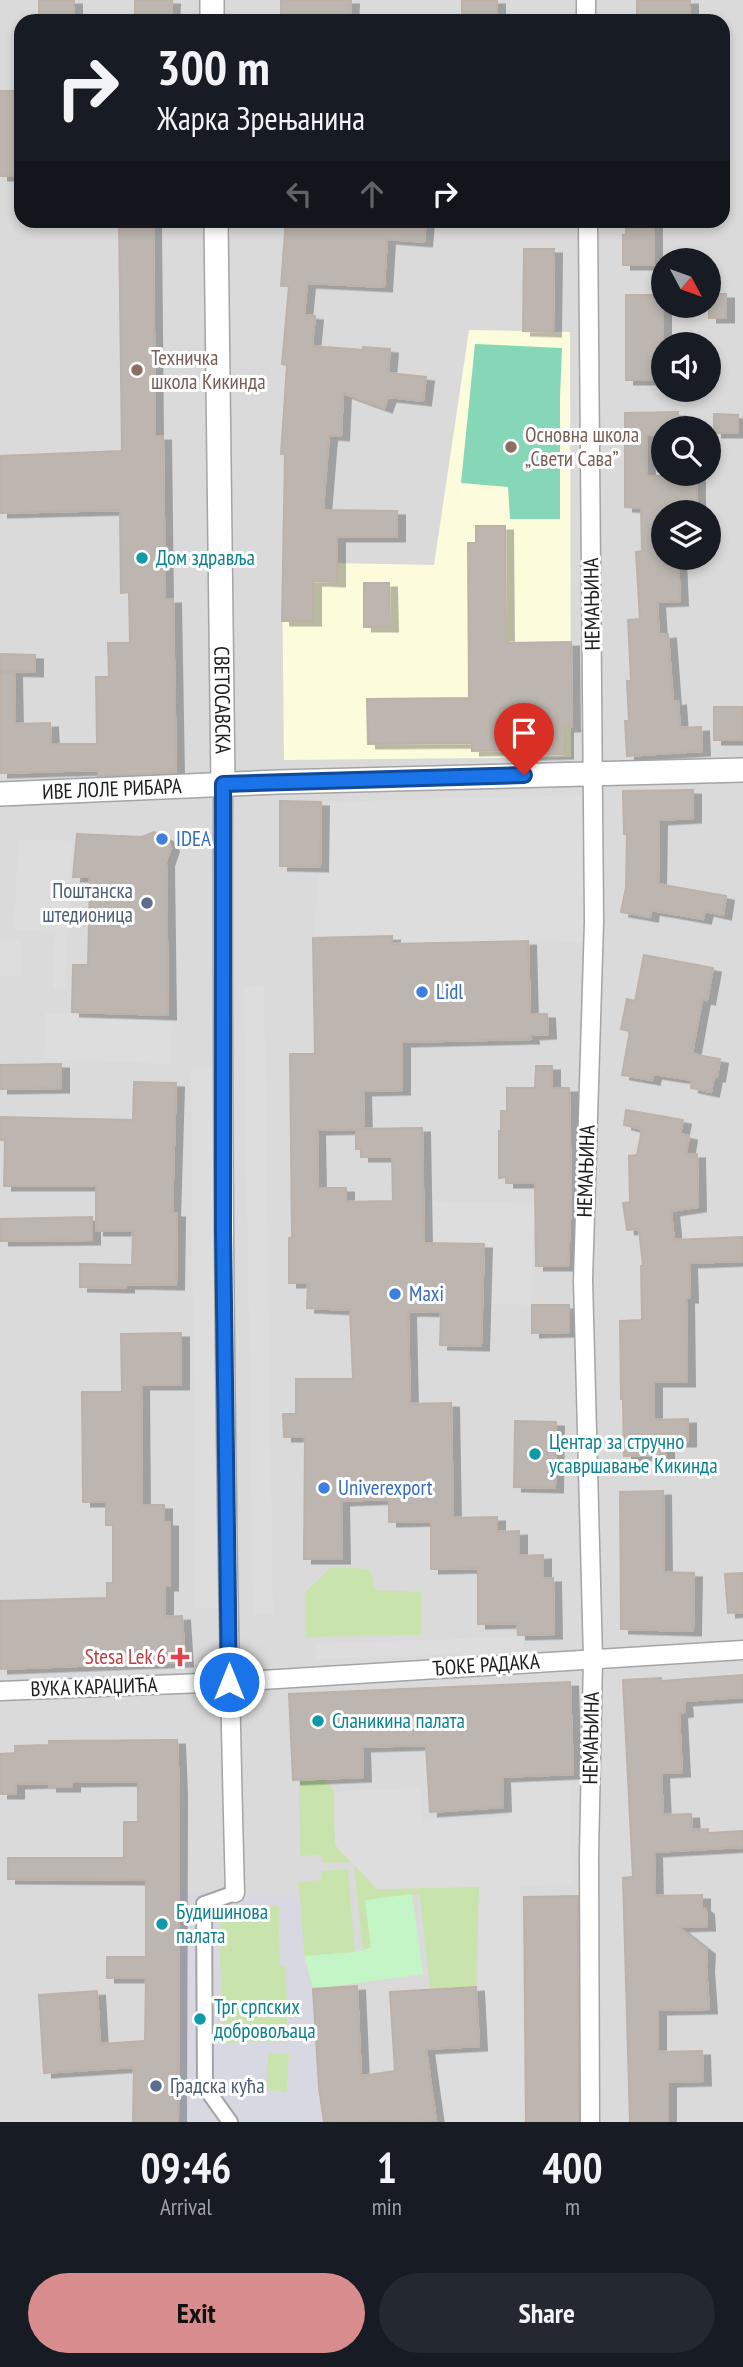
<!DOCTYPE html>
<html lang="en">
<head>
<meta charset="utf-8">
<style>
	:root { --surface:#171b24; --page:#242831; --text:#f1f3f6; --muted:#9ea1a6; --accent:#d98c8e }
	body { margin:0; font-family:"PT Sans Narrow",sans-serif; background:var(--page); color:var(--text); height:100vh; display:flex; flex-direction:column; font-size:26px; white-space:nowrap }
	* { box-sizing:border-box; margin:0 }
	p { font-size:23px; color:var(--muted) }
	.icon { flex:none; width:38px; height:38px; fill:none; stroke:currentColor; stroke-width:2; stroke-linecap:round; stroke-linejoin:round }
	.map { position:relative; height:2122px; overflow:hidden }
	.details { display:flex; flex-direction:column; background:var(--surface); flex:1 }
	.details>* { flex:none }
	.banner { position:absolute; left:14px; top:14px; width:716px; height:214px; border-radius:21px; box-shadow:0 4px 10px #0003; background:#171b24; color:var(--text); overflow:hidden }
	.needle { width:46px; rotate:131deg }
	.fabs { position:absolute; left:651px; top:248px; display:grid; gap:14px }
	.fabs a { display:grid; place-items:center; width:70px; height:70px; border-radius:50%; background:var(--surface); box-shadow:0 4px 10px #0003; font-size:35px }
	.pin { position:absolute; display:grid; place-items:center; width:60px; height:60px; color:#fff; margin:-72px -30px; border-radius:50% 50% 50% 0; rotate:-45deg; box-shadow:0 0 7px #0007 }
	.pin .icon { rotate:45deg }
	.me { position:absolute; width:77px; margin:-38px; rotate:0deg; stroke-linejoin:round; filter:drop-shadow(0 0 5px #0008) }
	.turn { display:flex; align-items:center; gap:24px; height:147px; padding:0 28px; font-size:32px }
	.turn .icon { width:91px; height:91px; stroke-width:2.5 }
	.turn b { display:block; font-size:49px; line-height:60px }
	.lanes { display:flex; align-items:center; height:66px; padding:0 28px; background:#0003; justify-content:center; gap:35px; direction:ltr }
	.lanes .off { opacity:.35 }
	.eta { display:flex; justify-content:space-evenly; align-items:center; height:119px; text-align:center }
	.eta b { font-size:42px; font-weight:800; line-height:49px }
	.primary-button { display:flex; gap:14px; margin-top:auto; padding:14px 28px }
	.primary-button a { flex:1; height:80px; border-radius:42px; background:var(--accent); color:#111; font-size:28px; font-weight:800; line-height:80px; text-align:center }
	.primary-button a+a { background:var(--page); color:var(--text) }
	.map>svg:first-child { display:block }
	.residential { fill:#dbdada; fill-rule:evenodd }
	.education { fill:#fcfcdd }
	.grass { fill:#c8e4ac }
	.park { fill:#c3f5c7 }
	.pitch { fill:#86d7b8 }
	.parking { fill:#ddd }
	.plaza { fill:#d8d8e3; fill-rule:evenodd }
	.building { fill:#bdb6b0; stroke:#beb1a7; stroke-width:2; filter:url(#shadow) }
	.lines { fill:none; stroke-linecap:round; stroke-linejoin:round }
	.pedestrian-casing { stroke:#a4a4a4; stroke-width:18 }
	.minor-casing { stroke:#a4a4a4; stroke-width:21 }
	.tertiary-casing { stroke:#a4a4a4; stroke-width:26 }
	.pedestrian { stroke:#fff; stroke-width:14 }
	.minor { stroke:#fff; stroke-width:18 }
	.tertiary { stroke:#fff; stroke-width:23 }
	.route-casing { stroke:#114b97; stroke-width:18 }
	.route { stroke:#1a73e8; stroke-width:12 }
	.education-dot { fill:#8d6e63; stroke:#fff; stroke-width:2.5 }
	.culture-dot { fill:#0f9aa8; stroke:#fff; stroke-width:2.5 }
	.shop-dot { fill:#3f7fe0; stroke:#fff; stroke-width:2.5 }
	.service-dot { fill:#5c6f8a; stroke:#fff; stroke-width:2.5 }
	.health-dot { fill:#e0444e; stroke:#fff; stroke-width:2.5 }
	.labels { text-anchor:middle; stroke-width:6; stroke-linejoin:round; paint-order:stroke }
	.education-label { font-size:21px; fill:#785e54; stroke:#fff; text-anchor:start }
	.culture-label { font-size:21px; fill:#0d838f; stroke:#fff; text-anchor:start }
	.street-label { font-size:21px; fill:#1d1d1d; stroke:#fff }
	.shop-label { font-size:21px; fill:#366cbe; stroke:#fff; text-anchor:start }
	.service-label { font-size:21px; fill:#4e5e75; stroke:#fff; text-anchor:end }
	.health-label { font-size:21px; fill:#be3a42; stroke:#fff; text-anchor:end }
</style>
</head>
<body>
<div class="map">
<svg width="743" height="2122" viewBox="0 0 743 2122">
	<defs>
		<filter id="shadow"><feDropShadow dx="8" dy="4.5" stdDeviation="0" flood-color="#0004"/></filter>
	</defs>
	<rect width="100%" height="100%" fill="#edeae3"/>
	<path class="residential" d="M0,0h743v2122h-743zM21,21h702v199h-702zM663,261h46v45h-46zM663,345h46v45h-46zM663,429h46v45h-46zM663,513h46v45h-46z"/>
	<path class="education" d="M469,330l101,2 1,425 -287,3 -2,-198 152,3z"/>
	<path class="grass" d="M331,1567l39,2 5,21 46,2v43l-116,2v-45z
		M325,1779l9,13 1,53 17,17 -29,1 -1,-8 -22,1 -1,-76z
		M354,1864l23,25 102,-2 -3,100 -46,2 -10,-94 -8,-1 -41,54 -8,2z
		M348,1869l7,83 -51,4 -6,-74 24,-2v-9z
		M279,1906l1,59h6l2,77 -67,1 -2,-136z
		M268,2053h21l-2,39 -21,-1z"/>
	<path class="park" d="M412,1894l11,80 -110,15 -9,-33 51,-4 16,-4 -6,-48z"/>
	<path class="pitch" d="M475,344l87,4 -2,49v122h-50l-2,-32 -47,-4z"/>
	<path class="parking" d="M589,795l6,147 -67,-1 -136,3v-8l-79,2 7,-71 1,-65z
		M18,839l54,2 -7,149 -12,-1 2,-57 -41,-2z
		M0,940l22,1 -1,36 -21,-1z
		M264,985l9,629 -20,1 -9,-629z
		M46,1013l126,5 -2,46 -126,-5z
		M191,1067h23l4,541h-23z
		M428,1201l106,2 -3,102 -48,-1 1,-60 -57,-1z
		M523,1637l1,15 -208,7v-16z
		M510,1781h60l2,104 -52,1 4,236h-85v-70h39l1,-165 -102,2 -42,-44 -1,-53 86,-4 3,33 85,-5z"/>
	<path class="plaza" d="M179,1891l121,5 4,60 9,33 6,99 5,34h-146zM279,1906l1,59 6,1 2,76 -66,1 -3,-136zM268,2053l21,1 -2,38 -21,-2z"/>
	<path class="building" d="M39,0h35v21h-35z
		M135,0h37l-1,21h-36z
		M281,0h70l-1,21h-69z
		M462,0h35v21h-35z
		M637,0h53v21h-53z
		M0,91h21v85h-21z
		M119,220h34l2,216h8l2,163h8l3,173 -78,4v-6l-98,3v-100h14l1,51 35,-1 1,21h46l-1,-67h13l-1,-34h22l-1,-51 -8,1 -1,-83 -120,3v-57l122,-5z
		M286,220h140l-2,22 -37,-3 -3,48 -77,-4 -3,32 11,1 -3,30 51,4v-3l27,2 -2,24 38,4 -3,24 -35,-4 -4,11 -41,-15 -2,43 -12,-1 -6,75 74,1v26h-60v45l-24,-1v40h-31l3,-167h-4l6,-89 -5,-1 7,-78h-8z
		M626,220h28v45h-31v-30h3z
		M524,249h30l-1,83 -30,-1z
		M709,294h17v24h-17z
		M626,295h37v71h-3v14h-34z
		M678,412v17h-15v5l-17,1 1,41h50v37h-34v45h15l2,43 -23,1 2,33 9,-1 5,68 5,-1 2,27 21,-1 1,24 -75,5 -2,-35h4l-2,-40h4l-3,-61 12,-1 -4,-67 6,-1 -1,-43 -16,-1v-94z
		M714,414l24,1v18h-24z
		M476,526h29l1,117 65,-1 1,85h-7v27l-34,1v-5l-59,1v-8l-104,1 -1,-45 102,-1 -1,-155h8z
		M364,583h25l1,44h-26z
		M0,654l35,1v17l-35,-1z
		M714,707h29v33h-29z
		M693,790v28l-34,2 -1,64 68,12 -3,19 -18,-4 -2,8 -52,-9 -1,7 -29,-5 5,-24 1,-54h-3l-1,-43z
		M280,801l41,1 -1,65 -40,-1z
		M154,832l12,6 5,9 -5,15 2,153 -96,-3 1,-47h15l2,-88h-17l4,-43 65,3z
		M392,936v8l136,-3 2,73h17l1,20 -18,1 1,4 -129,3v48l-39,1 1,38 -47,1 1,58h28v14l47,-1 -1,-44h-31v-8h-5v-20l66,-1 2,115 60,1 -3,102 -41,-1 1,-33 -33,-1 2,93 41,-1 2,115 44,-1v15l22,-1v25l24,-1v23h10l1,56 -36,1 -1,-12 -39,1v-56l-47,1v-48l-42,1v-23l-48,2 1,58h-38l1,-122h-21l-1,-23h13v-35h57l-3,-69 -43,-2 1,-25h-19v-45h3l-2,-184h25l-2,-116z
		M644,955l69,13 -6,32 -5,-1 -10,55 28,5 -3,18h-3l-3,15 -20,-4 1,-8 -39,-6 -1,6 -30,-5 8,-44 -9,-2 6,-30 8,2z
		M61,1064v24l-61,1v-24z
		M536,1066h16v22h17l2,111 -3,67h-32l-1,-83h-29v-6l-7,1v-47h2v-20h6v-23h28z
		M134,1082l42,1 -4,130h5l-1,72 -50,-1v4l-46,-1v-23l52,1 1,-34h-37v-45h-92l1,-46h-5v-23l133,3z
		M626,1110l57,10 -3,14 9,2 -3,18h11l1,53 -27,4 3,29 69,-3v24l-54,2 1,35h-4l1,84h-33v38l34,-1v23h-22v13l-42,1 -1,-57h-2l-1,-78 22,-1 -1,-54h2l-4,-37 -12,1 -4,-27 7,-1 -1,-46 8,-1 5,-26 -18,-4z
		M92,1217v23l-91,1 -1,-22z
		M532,1305h37v27l-37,1z
		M181,1333v52h-40l1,120h22v17h6v64h-5v31l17,-1 3,46 -185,7v-68l107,-3v-15h6v-58h-7v-23h-23l-1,-110h40l-1,-58z
		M515,1421l41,1 -1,66 -41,-1z
		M663,1491l1,81 30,1 -1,58 -72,-2 -1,-137z
		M743,1573v39l-15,1 -3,-39z
		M743,1675v22l-59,4 1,11 -6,1 3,59 -21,1 2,42 28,-1 1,16 16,-1v4l35,-2v16l-89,5 1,44 47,-1v12l4,3 1,16 -29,1 29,23 -1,17 3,42 -51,1v42l44,-1 1,30 -35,1v40h-38l-7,-244 10,-1 -10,-197 38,-2v3z
		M570,1682l3,92 -71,3 1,30 -73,5 -4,-67 -64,2 1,30 -70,3 -4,-86z
		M177,1740l2,51 -1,331h-45l1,-55 -90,6 -5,-78 58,-4 3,53 45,-3 1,-63h-39v-21h39v-77l-138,-1v-21h116v-36h14v-41l-66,1v5h-23v-4l-33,1v10h-16v-40l15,-1v-7l34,-1v-4z
		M578,1896l1,226h-53l-2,-225z
		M357,1986l4,90 34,-5 -5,-79 86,-5 3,59 -53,3 10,71 -112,2 -5,-34 -6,-99z"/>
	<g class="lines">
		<g class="pedestrian-casing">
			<path id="pedestrian" d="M230,2122l-25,-35 -1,-183 31,-11"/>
		</g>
		<g class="minor-casing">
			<path id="minor" d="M586,0v21
				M588,220l6,702 -11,358 10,378 -4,197 1,267
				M223,784c-1,370 2,739 12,1109
				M0,1691l229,-9 514,-32"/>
		</g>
		<g class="tertiary-casing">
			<g id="tertiary">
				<path d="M212,0v21"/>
				<path id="s1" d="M216,220l7,564"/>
				<path id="s2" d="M0,794l278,-12 465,-12"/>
			</g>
		</g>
		<use href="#pedestrian" class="pedestrian"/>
		<use href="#minor" class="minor"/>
		<use href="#tertiary" class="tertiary"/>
	</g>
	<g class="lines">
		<g class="route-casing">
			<path id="route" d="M229,1682l-6,-452v-446l301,-9"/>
		</g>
		<use href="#route" class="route"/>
	</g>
	<g class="education-dot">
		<circle cx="137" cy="370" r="7"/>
		<circle cx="511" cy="447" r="7"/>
	</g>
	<g class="culture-dot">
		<circle cx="142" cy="558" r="7"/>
		<circle cx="535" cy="1454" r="7"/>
		<circle cx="318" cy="1721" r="7"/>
		<circle cx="162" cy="1924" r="7"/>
		<circle cx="200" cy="2019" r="7"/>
	</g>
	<g class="shop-dot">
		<circle cx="162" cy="839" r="7"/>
		<circle cx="422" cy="992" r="7"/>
		<circle cx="395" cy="1294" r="7"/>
		<circle cx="324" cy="1488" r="7"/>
	</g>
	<g class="service-dot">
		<circle cx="147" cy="903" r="7"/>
		<circle cx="156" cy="2086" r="7"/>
	</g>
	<path class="health-dot" d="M176.5 1646.5h7v7h7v7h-7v7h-7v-7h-7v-7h7z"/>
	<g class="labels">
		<g class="education-label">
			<text x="151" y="365">Техничка<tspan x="151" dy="24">школа Кикинда</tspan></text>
			<text x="525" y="442">Основна школа<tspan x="525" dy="24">„Свети Сава”</tspan></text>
		</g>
		<g class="culture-label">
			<text x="156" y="565">Дом здравља</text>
			<text x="549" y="1449">Центар за стручно<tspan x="549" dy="24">усавршавање Кикинда</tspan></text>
			<text x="332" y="1728">Сланикина палата</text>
			<text x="176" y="1919">Будишинова<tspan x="176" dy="24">палата</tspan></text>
			<text x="214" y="2014">Трг српских<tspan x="214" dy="24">добровољаца</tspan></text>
		</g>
		<g class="street-label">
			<text transform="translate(592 604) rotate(-91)" y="7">НЕМАЊИНА</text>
			<text dy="7" stroke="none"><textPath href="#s1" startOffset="480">СВЕТОСАВСКА</textPath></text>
			<text dy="7" stroke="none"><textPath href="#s2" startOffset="112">ИВЕ ЛОЛЕ РИБАРА</textPath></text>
			<text transform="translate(586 1171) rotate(-88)" y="7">НЕМАЊИНА</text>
			<text transform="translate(486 1665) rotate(-4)" y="7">ЂОКЕ РАДАКА</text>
			<text transform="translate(94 1687) rotate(-2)" y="7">ВУКА КАРАЏИЋА</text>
			<text transform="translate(591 1738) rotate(-89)" y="7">НЕМАЊИНА</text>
		</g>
		<g class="shop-label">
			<text x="176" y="846">IDEA</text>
			<text x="436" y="999">Lidl</text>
			<text x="409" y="1301">Maxi</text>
			<text x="338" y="1495">Univerexport</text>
		</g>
		<g class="service-label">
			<text x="133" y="898">Поштанска<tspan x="133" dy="24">штедионица</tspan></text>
			<text x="170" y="2093" text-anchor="start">Градска кућа</text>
		</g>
		<g class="health-label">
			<text x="166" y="1664">Stesa Lek 6</text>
		</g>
	</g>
</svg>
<div class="fabs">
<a><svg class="needle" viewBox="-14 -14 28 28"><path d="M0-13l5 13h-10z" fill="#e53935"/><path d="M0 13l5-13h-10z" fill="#9ea1a6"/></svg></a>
<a><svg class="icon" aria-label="sound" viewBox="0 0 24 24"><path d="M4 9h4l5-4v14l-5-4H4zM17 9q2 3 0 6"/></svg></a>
<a><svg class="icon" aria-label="search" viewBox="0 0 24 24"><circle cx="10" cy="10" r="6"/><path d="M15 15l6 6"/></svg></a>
<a><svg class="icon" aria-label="layers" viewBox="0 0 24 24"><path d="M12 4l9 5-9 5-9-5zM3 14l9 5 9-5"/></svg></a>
</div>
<div class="pin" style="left:524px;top:775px;background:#d93025"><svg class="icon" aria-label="arrive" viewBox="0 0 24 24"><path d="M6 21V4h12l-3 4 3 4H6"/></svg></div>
<svg class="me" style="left:229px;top:1682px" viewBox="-20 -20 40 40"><circle r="17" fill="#1a73e8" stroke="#fff" stroke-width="3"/><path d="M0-11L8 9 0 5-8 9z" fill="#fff"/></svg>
<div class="banner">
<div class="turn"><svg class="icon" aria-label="right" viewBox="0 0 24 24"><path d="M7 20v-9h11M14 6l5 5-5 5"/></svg><div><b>300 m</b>Жарка Зрењанина</div></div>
<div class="lanes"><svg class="icon off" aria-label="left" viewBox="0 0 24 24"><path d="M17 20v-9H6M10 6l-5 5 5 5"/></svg><svg class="icon off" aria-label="ahead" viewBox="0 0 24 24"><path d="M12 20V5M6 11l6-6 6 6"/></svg><svg class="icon" aria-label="right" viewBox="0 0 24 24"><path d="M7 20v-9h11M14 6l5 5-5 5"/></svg></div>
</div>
</div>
<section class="details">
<div class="eta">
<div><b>09:46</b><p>Arrival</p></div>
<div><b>1</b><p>min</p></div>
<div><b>400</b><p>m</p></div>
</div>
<div class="primary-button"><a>Exit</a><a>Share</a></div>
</section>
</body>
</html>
